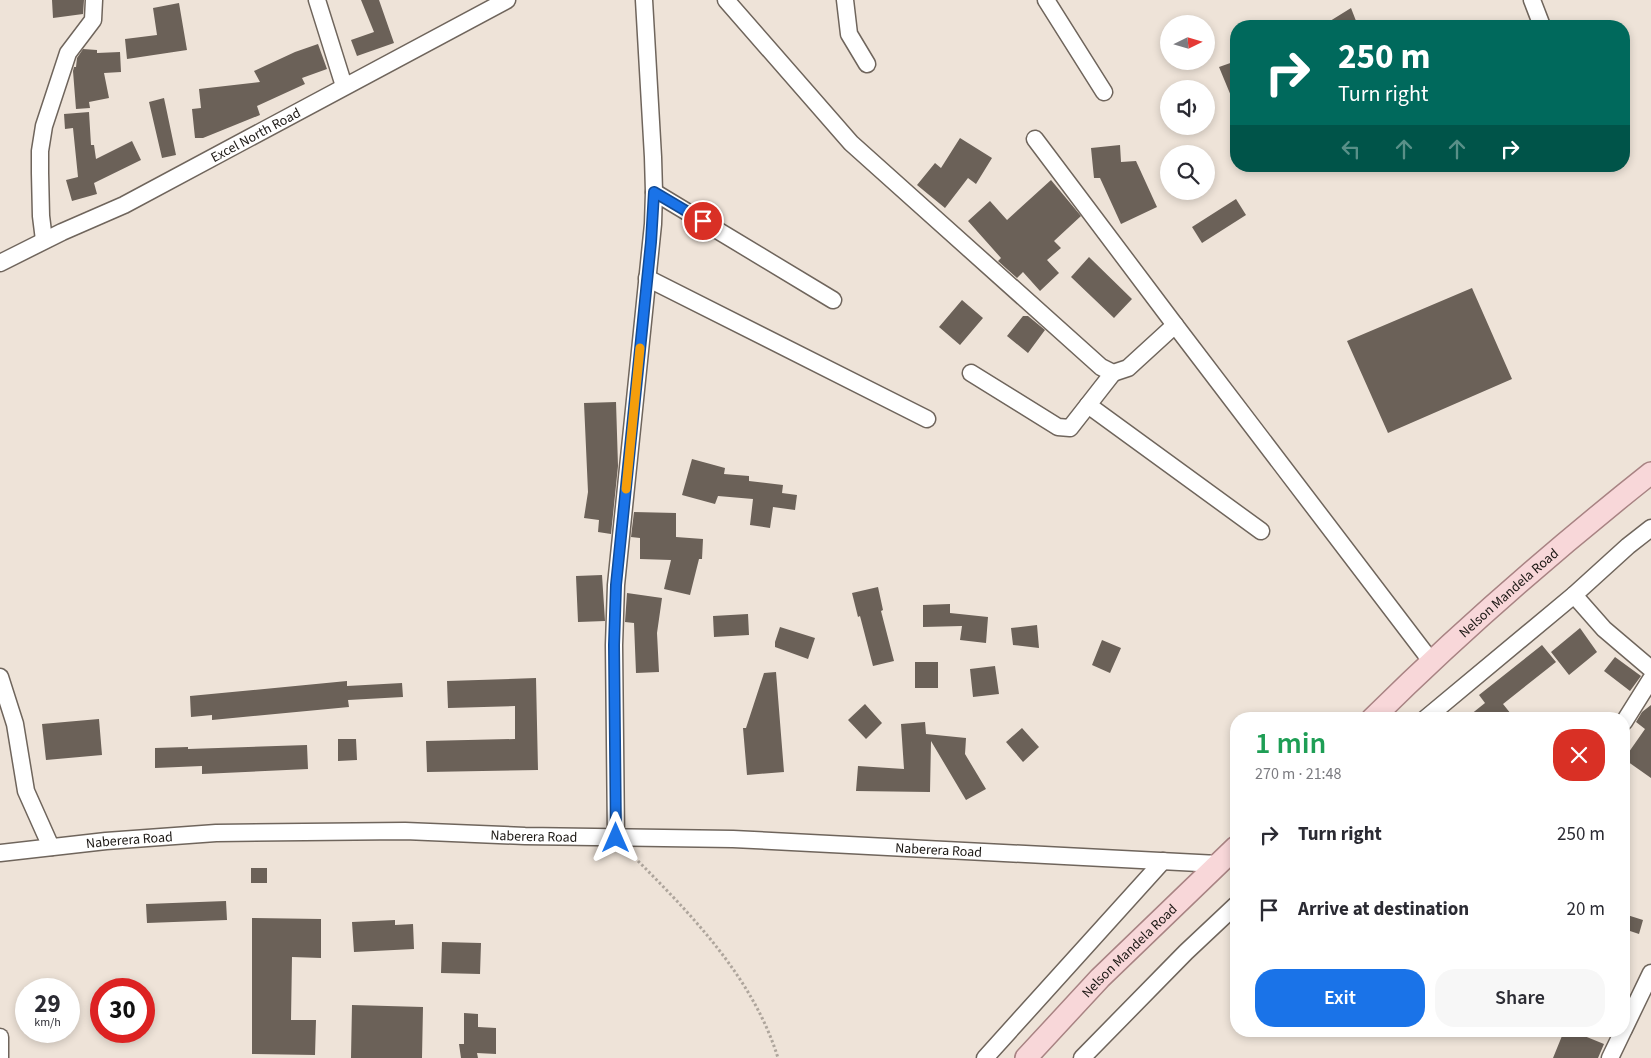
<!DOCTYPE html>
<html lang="en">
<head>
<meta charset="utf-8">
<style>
	:root { --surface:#fff; --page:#f7f7f7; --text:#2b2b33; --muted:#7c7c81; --accent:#1a73e8 }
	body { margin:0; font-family:"Source Sans 3",sans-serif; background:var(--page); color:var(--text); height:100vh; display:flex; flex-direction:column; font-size:19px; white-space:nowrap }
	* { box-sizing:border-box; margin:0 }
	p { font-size:16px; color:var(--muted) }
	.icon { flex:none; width:28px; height:28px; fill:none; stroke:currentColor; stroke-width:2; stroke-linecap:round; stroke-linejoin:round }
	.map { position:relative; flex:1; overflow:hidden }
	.details { position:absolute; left:1230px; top:712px; width:400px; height:325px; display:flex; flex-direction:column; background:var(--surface); border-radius:20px; box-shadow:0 2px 8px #0003 }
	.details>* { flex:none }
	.banner { position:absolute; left:1230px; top:20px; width:400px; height:152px; border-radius:20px; box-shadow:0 2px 8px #0003; background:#00695c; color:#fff; overflow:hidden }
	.needle { width:32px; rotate:85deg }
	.tools { position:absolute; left:1160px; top:15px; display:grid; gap:10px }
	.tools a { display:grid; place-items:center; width:55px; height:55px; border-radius:50%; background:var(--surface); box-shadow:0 2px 8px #0003; font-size:25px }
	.speed { position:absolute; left:15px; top:978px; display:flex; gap:10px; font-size:25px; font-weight:700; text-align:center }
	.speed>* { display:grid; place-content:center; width:65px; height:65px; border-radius:50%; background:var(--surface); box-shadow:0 2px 8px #0003; line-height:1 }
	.speed small { font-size:12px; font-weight:400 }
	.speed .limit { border:8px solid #d22; background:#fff; color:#111 }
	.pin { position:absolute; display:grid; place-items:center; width:42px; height:42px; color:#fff; margin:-21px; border:2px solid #fff; border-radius:50%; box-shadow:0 1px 5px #0007 }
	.me { position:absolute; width:55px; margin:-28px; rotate:0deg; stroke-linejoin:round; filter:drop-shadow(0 0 4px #0008) }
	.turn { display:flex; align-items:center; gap:18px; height:105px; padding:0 25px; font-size:22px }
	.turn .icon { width:65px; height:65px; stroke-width:2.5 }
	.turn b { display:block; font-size:35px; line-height:42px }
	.lanes { display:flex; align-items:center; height:48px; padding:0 25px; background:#0003; justify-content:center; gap:25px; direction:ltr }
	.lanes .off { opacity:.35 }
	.round { display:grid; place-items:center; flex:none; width:52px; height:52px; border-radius:20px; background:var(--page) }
	.overview { display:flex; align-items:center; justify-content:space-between; height:85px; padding:0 25px }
	h1 { font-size:30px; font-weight:600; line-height:38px; color:#1e9e55 }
	.cta { display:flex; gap:10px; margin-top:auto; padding:10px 25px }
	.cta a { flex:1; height:58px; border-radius:20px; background:var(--accent); color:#fff; font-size:20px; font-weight:600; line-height:58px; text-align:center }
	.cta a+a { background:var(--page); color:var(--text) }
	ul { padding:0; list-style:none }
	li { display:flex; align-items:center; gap:15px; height:75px; padding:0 25px }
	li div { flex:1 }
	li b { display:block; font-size:19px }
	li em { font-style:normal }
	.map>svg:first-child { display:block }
	.building { fill:#6b6158 }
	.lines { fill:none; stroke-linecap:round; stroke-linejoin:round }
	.minor-casing { stroke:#6f655c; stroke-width:19 }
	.major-casing { stroke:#a88383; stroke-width:24 }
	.path { stroke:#aea59c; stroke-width:3; stroke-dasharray:2.5 2.5; stroke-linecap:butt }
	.minor { stroke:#fff; stroke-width:16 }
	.major { stroke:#f8d7d9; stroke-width:21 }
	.route-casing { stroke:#114b97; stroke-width:12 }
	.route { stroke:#1a73e8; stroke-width:9 }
	.slow { stroke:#f59e0b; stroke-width:9 }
	.labels { text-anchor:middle; stroke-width:5; stroke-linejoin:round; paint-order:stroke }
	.street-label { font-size:14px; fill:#1b1713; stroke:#fcf0e6 }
</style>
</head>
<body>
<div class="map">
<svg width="1651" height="1058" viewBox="0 0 1651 1058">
	<rect width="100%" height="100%" fill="#eee3d8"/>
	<path class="building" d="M52,0h32l-1,14 -30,4z
		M361,0h18l15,43 -37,13 -6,-16 23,-8z
		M179,3l8,47 -60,9 -2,-20 32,-4 -4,-27z
		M1351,8l7,18h-36z
		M318,44l9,25 -25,9 3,6 -48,22 3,9 -57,23h-8l-3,-29 9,-1 -2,-19 61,-7 -6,-11 41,-19z
		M83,49l14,1v3l23,-1 1,20 -17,1 5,25 -20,4 1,6 -14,1 -3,-38 1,-4h2l1,-9z
		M1236,61v47l-17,-41z
		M164,98l12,57 -14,3 -13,-56z
		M89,112l2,33h3l2,14 36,-18 9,19 -47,23 3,11 -25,7 -6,-21 12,-3 -5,-49 -8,1 -1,-15z
		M960,138l32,20 -16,26 -8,-6 -23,30 -28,-23 18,-22 6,5z
		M1120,145l1,17 15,-1 21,46 -36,17 -21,-46h-6l-3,-30z
		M1051,180l30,36 -27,25 7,7 -14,12 12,13 -19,18 -17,-19 -6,6 -19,-17 3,-3 -33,-37 22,-20 17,19z
		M1236,199l10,16 -44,28 -10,-16z
		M1089,257l43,42 -18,19 -43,-41z
		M1472,288l40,91 -124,54 -41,-92z
		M962,300l21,18 -23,27 -21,-18z
		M1023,316h5l17,14 -17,23 -21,-17z
		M616,402l2,64 -7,68 -13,-2 1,-12 -15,-2 4,-26 -4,-89z
		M692,459l33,9 -1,6 25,2v5l34,4 -1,8 15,2 -2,15 -22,-3 -3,21 -20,-3 3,-26 -35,-3 -3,8 -33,-9z
		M634,512l42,1v24l27,2 -1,20h-3l-9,36 -26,-6 7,-29 -31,-1v-21l-9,-1z
		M602,575l3,46 -27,1 -2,-46z
		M878,587l5,23 -2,1 13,50 -21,5 -13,-50 -2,1 -6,-24z
		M627,593l35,5 -5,35 2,39 -23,1 -2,-50 -9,-1z
		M950,604v9l38,4 -2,26 -26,-3 2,-14 -39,1v-22z
		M748,614l1,21 -35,2 -1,-21z
		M1037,625l2,23 -26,-3 -2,-17z
		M780,627l35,11 -7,21 -33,-12v-5z
		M1580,628l17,24 -28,23 -18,-23z
		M1102,640l19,8 -11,25 -18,-8z
		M1542,645l14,17 -53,42 12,15h-50l20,-16 -6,-8z
		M1615,657l26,19 -11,15 -26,-20z
		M915,662h23v26h-23z
		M995,666l4,28 -26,3 -3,-28z
		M776,672l8,100 -37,3 -4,-47h3l18,-55z
		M536,678l2,92 -111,2 -1,-31 89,-2v-33l-67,2 -1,-27z
		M347,681v5l55,-3 1,14 -55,3 1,7 -137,13v-5l-21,2 -1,-21z
		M865,704l17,19 -16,16 -18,-19z
		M1651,705v73l-27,-19 21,-30 -9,-7 6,-10z
		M99,719l3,36 -56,5 -4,-36z
		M925,722l1,12 40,4 -1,16 21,35 -20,11 -35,-59 -1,51 -74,-1 2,-25 46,3 -3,-45z
		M1022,728l17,19 -16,15 -17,-20z
		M338,739h18l1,21 -19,1z
		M307,745l1,24 -106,5v-8l-47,2v-20l33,-1v2z
		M251,868h16v15h-16z
		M226,901l1,19 -80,3 -1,-19z
		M1624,914l19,6 -4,14 -15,-5z
		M252,918l69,1v39l-29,-1 -1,63h25l-1,35 -63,-1z
		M395,920v5l18,-1 1,25 -60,3 -2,-30z
		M442,942l39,1 -1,31 -39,-1z
		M352,1005l71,2 -1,51h-71z
		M464,1013l14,1v13l18,1v26l-19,-1 1,5h-17l-2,-14h5z
		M1564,1031h8l32,13 -6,14h-45z"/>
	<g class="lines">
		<g class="minor-casing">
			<g id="minor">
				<path d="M317,0l27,86"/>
				<path d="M726,0l125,143 250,224 12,6 15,-5 47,-43"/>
				<path d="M845,0l4,34 18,30"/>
				<path d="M1046,0l58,92"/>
				<path d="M1532,0l10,26"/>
				<path d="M1035,139l140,186 256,336"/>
				<path d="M654,192l179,108"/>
				<path d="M44,240l-3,-24 -1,-43v-22l4,-25 24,-73 25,-33 1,-20"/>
				<path id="s1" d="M0,263l62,-31 62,-27 383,-205"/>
				<path d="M647,278l280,141"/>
				<path d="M971,373l87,54 12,1 43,-55"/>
				<path d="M1088,405l173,126"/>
				<path d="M1574,595l30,34 47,40"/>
				<path d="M0,677l15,47 11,67 25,56"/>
				<path d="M1425,719l149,-124 54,-49 23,-18"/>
				<path d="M1624,722l27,-43"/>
				<path d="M616,837l-2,-192 2,-60 37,-361 1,-32 -1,-35 -9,-157"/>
				<path id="s2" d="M0,853l106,-12 110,-8 189,-2 120,5 208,3 485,25"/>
				<path d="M1624,1029l27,-56"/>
				<path d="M0,1037v21"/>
				<path d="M985,1058l178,-197"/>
				<path d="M1082,1058l104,-106 50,-47"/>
				<path d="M1610,1058l13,-27"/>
			</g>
		</g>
		<g class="major-casing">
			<g id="major">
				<path id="s3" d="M1372,719c88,-87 182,-169 279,-246"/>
				<path id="s4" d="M1026,1058l74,-80 136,-131"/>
			</g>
		</g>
		<path class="path" d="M631,854c59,59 122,123 147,204"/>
		<use href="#minor" class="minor"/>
		<use href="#major" class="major"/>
	</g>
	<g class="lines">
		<g class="route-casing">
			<path id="route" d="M616,838l-2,-193 2,-60 35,-343 3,-50 49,29"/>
		</g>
		<use href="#route" class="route"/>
		<path class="slow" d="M626,489l14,-141"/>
	</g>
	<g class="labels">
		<g class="street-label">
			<text dy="5" stroke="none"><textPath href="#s1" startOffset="286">Excel North Road</textPath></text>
			<text dy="5" stroke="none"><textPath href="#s3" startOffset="186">Nelson Mandela Road</textPath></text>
			<text dy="5" stroke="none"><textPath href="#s2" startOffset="535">Naberera Road</textPath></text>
			<text dy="5" stroke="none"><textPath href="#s2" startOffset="130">Naberera Road</textPath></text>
			<text dy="5" stroke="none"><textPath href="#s2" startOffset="940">Naberera Road</textPath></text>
			<text dy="5" stroke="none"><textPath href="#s4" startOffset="149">Nelson Mandela Road</textPath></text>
		</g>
	</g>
</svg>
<div class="tools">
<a><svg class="needle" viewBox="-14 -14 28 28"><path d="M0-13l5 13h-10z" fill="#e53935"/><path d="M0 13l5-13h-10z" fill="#7c7c81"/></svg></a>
<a><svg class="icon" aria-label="sound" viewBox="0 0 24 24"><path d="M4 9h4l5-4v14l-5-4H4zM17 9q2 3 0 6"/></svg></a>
<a><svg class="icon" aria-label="search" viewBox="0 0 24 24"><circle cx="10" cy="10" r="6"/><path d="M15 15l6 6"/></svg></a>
</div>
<div class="speed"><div>29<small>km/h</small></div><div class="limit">30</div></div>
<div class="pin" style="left:703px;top:221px;background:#d93025"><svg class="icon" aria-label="arrive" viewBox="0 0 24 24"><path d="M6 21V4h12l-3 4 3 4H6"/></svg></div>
<svg class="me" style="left:616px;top:838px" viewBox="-20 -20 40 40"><path d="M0-17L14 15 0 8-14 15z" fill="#1a73e8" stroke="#fff" stroke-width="4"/></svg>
<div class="banner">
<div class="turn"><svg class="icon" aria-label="right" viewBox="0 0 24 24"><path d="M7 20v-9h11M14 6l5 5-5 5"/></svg><div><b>250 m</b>Turn right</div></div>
<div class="lanes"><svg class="icon off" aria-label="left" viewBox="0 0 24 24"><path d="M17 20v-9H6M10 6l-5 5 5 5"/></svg><svg class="icon off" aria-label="ahead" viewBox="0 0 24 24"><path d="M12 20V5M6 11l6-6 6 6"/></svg><svg class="icon off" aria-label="ahead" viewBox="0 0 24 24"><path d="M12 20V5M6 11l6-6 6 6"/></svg><svg class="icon" aria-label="right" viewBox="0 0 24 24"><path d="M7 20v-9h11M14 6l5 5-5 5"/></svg></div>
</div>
<section class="details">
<div class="overview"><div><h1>1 min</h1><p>270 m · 21:48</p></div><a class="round" style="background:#d93025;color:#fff"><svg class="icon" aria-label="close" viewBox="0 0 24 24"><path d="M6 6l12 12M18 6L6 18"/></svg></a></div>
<ul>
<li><svg class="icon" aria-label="right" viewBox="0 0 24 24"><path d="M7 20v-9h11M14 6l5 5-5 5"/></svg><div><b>Turn right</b></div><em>250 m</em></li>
<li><svg class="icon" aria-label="arrive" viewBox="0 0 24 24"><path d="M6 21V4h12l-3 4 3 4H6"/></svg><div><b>Arrive at destination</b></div><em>20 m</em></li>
</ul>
<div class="cta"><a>Exit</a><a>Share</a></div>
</section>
</div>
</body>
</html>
